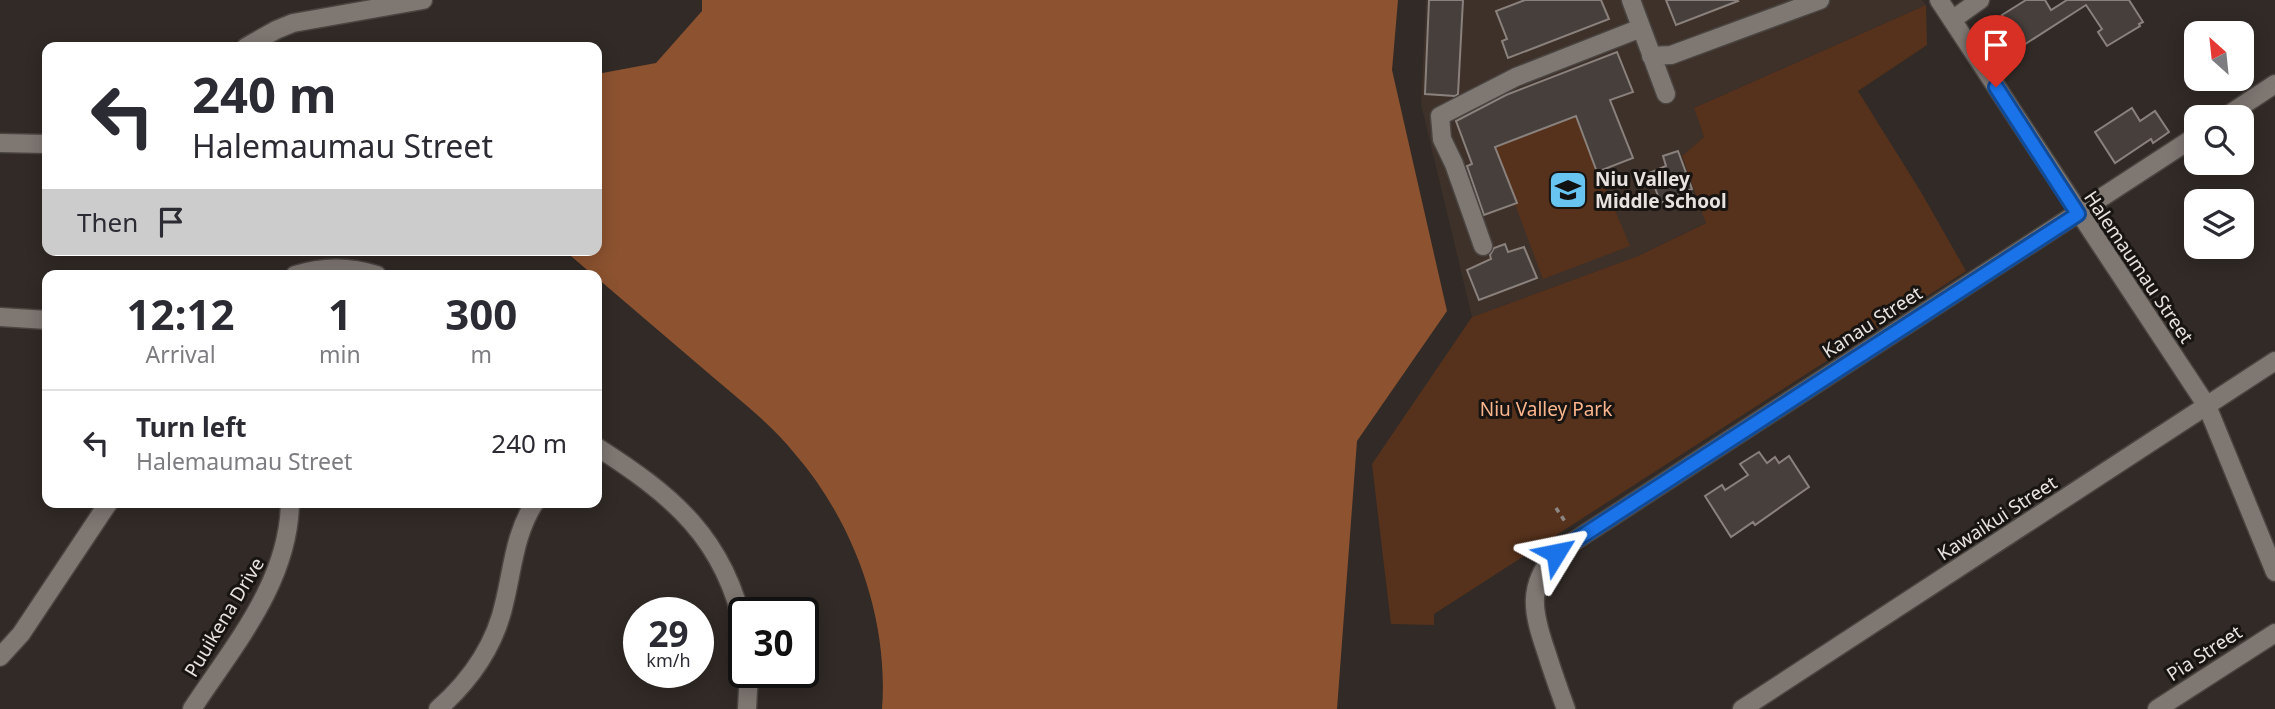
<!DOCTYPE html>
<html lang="en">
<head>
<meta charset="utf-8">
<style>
	:root { --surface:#fff; --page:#f7f7f7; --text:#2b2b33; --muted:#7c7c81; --line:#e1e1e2 }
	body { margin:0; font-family:"Noto Sans",sans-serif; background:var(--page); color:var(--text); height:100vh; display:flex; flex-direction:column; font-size:26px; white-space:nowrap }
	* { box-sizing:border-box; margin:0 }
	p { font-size:23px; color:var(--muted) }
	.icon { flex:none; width:38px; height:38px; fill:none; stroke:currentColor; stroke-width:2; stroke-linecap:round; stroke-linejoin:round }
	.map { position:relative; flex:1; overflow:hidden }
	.panel { position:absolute; left:42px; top:270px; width:560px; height:238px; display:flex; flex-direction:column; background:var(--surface); border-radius:14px; box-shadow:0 4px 18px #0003 }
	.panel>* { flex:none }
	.guide { position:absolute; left:42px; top:42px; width:560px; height:214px; border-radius:14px; box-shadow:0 4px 18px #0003; background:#fff; color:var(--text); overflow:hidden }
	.needle { width:46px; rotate:333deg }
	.fabs { position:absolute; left:2184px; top:21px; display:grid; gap:14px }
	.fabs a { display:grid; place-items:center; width:70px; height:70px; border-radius:14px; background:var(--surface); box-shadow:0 4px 18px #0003; font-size:35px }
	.speed { position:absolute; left:623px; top:597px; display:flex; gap:14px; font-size:35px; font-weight:700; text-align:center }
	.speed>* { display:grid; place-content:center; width:91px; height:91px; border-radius:50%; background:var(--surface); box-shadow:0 4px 18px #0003; line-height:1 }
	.speed small { font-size:18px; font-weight:400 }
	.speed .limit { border:4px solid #111; border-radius:10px; background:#fff; color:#111 }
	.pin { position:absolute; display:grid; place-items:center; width:60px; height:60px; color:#fff; margin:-72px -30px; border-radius:50% 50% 50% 0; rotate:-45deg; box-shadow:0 0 7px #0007 }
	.pin .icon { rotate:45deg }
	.me { position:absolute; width:77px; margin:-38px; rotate:55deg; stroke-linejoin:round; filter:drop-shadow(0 0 5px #0008) }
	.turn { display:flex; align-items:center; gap:24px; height:147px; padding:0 35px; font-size:32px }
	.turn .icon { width:91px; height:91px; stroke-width:2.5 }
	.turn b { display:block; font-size:49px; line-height:60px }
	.then { display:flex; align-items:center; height:66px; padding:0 35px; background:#0003; gap:14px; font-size:26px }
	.eta { display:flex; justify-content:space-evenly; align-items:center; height:119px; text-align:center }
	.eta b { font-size:42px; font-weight:700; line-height:49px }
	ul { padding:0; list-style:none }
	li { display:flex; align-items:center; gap:21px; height:105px; padding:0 35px; border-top:2px solid var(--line) }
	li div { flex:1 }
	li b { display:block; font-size:26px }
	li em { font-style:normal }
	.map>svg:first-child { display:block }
	.built { fill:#3e312a }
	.green { fill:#56321c }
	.forest { fill:#8d5330 }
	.building { fill:#463f3b; stroke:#8a817d; stroke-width:2 }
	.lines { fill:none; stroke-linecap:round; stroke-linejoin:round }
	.minor-casing { stroke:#4a4541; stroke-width:21 }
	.path { stroke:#8d8784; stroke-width:3.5; stroke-dasharray:5 5; stroke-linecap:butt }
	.minor { stroke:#7f7772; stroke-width:18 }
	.route-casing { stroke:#114b97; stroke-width:18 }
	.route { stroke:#1a73e8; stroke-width:12 }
	.labels { text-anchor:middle; stroke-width:6; stroke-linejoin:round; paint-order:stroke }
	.poi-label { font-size:19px; font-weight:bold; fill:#e7e2e0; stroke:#171412; text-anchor:start }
	.street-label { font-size:19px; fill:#e7e2e0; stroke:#171412 }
	.park-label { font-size:19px; fill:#fbb58d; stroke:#171412 }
</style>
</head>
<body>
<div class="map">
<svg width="2275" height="709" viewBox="0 0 2275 709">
	<rect width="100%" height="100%" fill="#312a26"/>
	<path class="built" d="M1426,0h496l4,5 -232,103 10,29 -22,19 25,66 -69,34 -166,61 -51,-213z"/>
	<path class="green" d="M1926,5l1,40 -69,46 63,101 45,79 -532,343v11l-43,-1 -19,-160 100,-147 166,-61 68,-33 -24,-67 22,-19 -10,-29z
		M1576,117l54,129 -87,33 -49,-131z"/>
	<path class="forest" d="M702,0h696l-6,70 55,241 -90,130 -20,268h-455c7,-90 -28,-187 -87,-255 -23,-29 -53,-52 -81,-76 -39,-33 -78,-67 -117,-100v-3h-4l-29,-25h33v-176l59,-11 46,-52z"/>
	<path class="building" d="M1429,0h34l-5,94 -3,2 -30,-2z
		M1525,0h76l8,19 -101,39 -6,-17 5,-2 -11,-28z
		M1666,0h71l1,1 -62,24z
		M2026,0h19l6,10 16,-10h62l14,22 -4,2 1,2 -33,20 -9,-14 4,-3 -16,-24 -84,54 -8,-14 19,-12 -11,-18z
		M1617,52l16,40 -23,8 23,58 -36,14 -21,-56 -81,31 22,56 -33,12 -17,-49 5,-2 -16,-43 50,-26z
		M2132,108l8,13 15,-10 14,21 -16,11 -2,-4 -36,24 -20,-31z
		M1678,151l14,38 -31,14 -12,-30 17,-7 -3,-10z
		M1505,244l3,8 16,-5 13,31 -58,22 -12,-30 24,-11 -1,-4 4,-7z
		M1759,452l8,11 8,-6 4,6 10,-7 20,31 -54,38 -2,-3 -22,15 -26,-41 17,-11 3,5 23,-15 -8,-11z"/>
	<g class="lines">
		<g class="minor-casing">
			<path id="minor" d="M1631,0l35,94
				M1939,0l268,406 68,166
				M1952,20l28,-20
				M246,47l30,-17 17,-7 130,-23
				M1651,56l20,-1 149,-55
				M2225,117l50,-33
				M0,143l47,1
				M1483,246l-29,-82 -12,-25 -2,-23 76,-39 125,-49
				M295,275c28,-9 54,-9 82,0
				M0,317l47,3
				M597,447c75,48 128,91 147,183
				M0,657l21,-23 88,-132
				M192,709c42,-64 97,-127 98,-207
				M438,709c33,-29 58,-65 67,-109 8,-34 10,-67 30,-98
				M747,709l2,-37
				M1566,709c-7,-19 -14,-39 -20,-58 -13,-38 -20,-65 10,-98l640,-417
				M1742,709l533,-348
				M2157,709l118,-76"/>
		</g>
		<path class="path" d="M1556,508l10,15"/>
		<use href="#minor" class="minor"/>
	</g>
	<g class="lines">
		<g class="route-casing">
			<path id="route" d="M1556,553l522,-339 -82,-127"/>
		</g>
		<use href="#route" class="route"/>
	</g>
	<defs>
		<g id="school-square" transform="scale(2.0125)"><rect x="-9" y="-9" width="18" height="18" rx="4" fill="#68c4f0" stroke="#171412"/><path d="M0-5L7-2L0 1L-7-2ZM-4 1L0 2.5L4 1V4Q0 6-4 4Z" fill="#111"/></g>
	</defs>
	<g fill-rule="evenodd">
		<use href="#school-square" x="1568" y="190"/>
	</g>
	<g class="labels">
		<g class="poi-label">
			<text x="1595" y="186">Niu Valley<tspan x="1595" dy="22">Middle School</tspan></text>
		</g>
		<g class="street-label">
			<text transform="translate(2139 267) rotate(56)" y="7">Halemaumau Street</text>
			<text transform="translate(1872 322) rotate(-33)" y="7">Kanau Street</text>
			<text transform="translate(1997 518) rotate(-33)" y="7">Kawaikui Street</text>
			<text transform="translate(224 617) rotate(-59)" y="7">Puuikena Drive</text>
			<text transform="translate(2204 653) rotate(-33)" y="7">Pia Street</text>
		</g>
		<g class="park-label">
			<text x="1546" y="416">Niu Valley Park</text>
		</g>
	</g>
</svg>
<div class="fabs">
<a><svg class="needle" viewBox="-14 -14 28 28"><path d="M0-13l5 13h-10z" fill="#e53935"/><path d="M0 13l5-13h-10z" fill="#7c7c81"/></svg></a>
<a><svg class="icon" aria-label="search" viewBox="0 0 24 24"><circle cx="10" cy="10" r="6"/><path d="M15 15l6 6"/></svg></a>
<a><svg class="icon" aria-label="layers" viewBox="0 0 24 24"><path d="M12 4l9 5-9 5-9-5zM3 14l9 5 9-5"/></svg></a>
</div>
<div class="speed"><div>29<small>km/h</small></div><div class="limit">30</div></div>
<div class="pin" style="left:1996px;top:87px;background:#d93025"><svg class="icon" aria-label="arrive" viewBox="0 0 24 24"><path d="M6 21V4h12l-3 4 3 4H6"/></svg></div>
<svg class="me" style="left:1556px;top:553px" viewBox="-20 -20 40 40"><path d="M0-17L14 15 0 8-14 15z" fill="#1a73e8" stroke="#fff" stroke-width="4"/></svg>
<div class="guide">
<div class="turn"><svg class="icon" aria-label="left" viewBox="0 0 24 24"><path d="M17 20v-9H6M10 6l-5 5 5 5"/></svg><div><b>240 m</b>Halemaumau Street</div></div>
<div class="then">Then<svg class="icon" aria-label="arrive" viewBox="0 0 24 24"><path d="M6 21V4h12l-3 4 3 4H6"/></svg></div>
</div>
<section class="panel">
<div class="eta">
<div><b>12:12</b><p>Arrival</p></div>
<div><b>1</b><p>min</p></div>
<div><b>300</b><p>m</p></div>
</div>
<ul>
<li><svg class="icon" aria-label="left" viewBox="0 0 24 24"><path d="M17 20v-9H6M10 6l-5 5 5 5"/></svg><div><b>Turn left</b><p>Halemaumau Street</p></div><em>240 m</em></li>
</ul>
</section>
</div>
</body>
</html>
